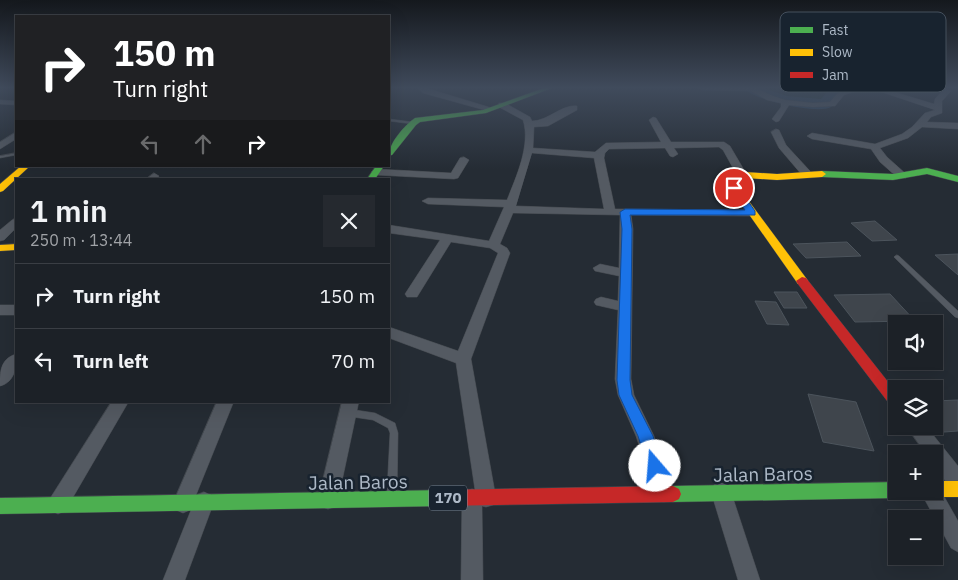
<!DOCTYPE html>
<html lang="en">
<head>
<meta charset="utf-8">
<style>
	:root { --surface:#1c2127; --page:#25292f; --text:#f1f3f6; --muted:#a0a3a7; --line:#3a3e44 }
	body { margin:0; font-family:"IBM Plex Sans",sans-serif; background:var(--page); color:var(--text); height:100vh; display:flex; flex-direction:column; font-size:19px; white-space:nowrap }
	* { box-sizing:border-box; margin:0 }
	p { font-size:16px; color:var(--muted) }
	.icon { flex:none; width:28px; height:28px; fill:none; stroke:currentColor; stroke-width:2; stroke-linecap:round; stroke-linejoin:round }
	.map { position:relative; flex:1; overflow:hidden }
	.drawer { position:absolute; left:15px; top:178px; width:375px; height:225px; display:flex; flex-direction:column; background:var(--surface); border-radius:0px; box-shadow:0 5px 20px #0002,0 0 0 1px var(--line) }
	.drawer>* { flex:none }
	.hud { position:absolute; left:15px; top:15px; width:375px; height:152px; border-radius:0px; box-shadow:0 5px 20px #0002,0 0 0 1px var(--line); background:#202124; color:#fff; overflow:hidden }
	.buttons { position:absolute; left:888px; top:315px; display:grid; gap:10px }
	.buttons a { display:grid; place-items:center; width:55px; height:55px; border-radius:0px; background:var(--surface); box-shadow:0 5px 20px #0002,0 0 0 1px var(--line); font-size:25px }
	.pin { position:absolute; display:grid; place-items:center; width:42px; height:42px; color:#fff; margin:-21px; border:2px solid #fff; border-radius:50%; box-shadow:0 1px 5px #0007 }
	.me { position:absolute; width:55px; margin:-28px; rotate:342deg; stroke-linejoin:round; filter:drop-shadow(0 0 4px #0008) }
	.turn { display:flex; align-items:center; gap:18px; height:105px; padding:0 15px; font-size:22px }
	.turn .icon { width:65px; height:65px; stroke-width:2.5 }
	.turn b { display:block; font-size:35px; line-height:42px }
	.lanes { display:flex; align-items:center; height:48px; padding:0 15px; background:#0003; justify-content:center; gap:25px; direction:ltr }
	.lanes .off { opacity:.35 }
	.round { display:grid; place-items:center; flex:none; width:52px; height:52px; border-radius:0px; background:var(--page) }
	.overview { display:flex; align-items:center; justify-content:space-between; height:85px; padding:0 15px }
	h1 { font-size:30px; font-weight:600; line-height:38px }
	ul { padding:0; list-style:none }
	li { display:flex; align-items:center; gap:15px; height:65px; padding:0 15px; border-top:1px solid var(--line) }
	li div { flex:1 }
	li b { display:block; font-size:19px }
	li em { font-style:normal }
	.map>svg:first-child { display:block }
	.green { fill:#22383a }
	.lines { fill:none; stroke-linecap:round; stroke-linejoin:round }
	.river { fill:#2e455d; fill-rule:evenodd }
	.building { fill:#3f454c; stroke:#4c545c }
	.lane-casing { stroke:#43484e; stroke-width:1 }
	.street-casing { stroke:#43484e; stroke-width:1 }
	.fast-casing { stroke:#43484e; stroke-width:1 }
	.slow-casing { stroke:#43484e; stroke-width:1 }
	.jam-casing { stroke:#43484e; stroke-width:1 }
	.lane { fill:#545a62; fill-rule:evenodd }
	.street { fill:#545a62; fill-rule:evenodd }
	.fast { fill:#4caf50; fill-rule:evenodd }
	.slow { fill:#ffc107; fill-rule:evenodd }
	.jam { fill:#c62828; fill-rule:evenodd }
	.route { fill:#1a73e8; stroke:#114b97 }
	.labels { text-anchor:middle; stroke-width:5; stroke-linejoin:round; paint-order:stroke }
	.shield { fill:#18232f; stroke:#808c99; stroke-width:1 }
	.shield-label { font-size:15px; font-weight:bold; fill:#adb9c7 }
	.near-street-label { font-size:19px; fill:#adb9c7; stroke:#18232f }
	.key { fill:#18232f; stroke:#45505d; stroke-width:1 }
	.key-label { font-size:14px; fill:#adb9c7 }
</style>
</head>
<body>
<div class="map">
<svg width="958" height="580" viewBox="0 0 958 580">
	<rect width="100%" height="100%" fill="#252c34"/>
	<path class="green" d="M759,88h88l-22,7 -3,7c-20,0 -49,0 -63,-14z"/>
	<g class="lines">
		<path class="river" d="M744,88h19l24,8 34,3 8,-10 34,-1 -2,3c-6,2 -15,2 -20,5 -4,2 -6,9 -10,11 -13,8 -78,-7 -87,-19z"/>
	</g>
	<path class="building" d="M875,221l22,19 -25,1 -21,-18z
		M847,242l14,14 -55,2 -13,-14z
		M958,254v21l-23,-20z
		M774,292h23l10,16h-23z
		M890,294l25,27 -60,1 -21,-27z
		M755,301l21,1 13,23 -22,-1z
		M808,394l48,8 18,49 -51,-9z
		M958,400v31l-14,1 -10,-13v-18z"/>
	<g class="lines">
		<g class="lane-casing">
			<path id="lane" d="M389,119l24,3 2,1 -2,1 -24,-3z
				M16,153v2l-16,3v-2z
				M897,255l2,1 59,55v7l-3,-1 -60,-59 -1,-1 1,-1z
				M349,409l26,4 20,10 3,10 -1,59 -2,3 -3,2 -3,-2 -2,-3 3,-59 -2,-5 -15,-8 -27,-4 -1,-3 1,-3z"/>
		</g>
		<g class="street-casing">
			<path id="street" d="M418,88h8l69,21 -7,2 -65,-18z
				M699,88h56l18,8 12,4 28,3 17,-1c10,-13 18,-16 34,-14l-20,7 -9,11h-3l-19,1 -24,-2 -10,16 -3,1 -4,-3 9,-12v-4l-14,-3 -16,-9 -48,-1z
				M870,88h11l53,16 1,-5 9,-10 7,2 -9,10v12l-11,4 -4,5 31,1v6l-36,-2 -14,11 -28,10 7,9 19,17 1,2 -1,2h-8l-18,-16 -9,-13 -59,-10 -5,-3 5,-3 63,11 27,-10 10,-7 13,-14 10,-3z
				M0,100l16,1v4l-16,-1z
				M499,103h6l25,14 2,4c16,0 30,-17 45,-15v4l-29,16 -14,1 -1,21 62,4 11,-9 55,-1 -12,-22 4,-3 3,1 15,24h53l6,4 17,29 -1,2h-8l-15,-27 -4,-3 -45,1 4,6 -5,3 -3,-1 -5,-8 -56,1 -4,4 -1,5 11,51 136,1 6,3 -6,3 -120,-1 2,14 -2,150 3,16 20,41 20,57 -3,7 -7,2 -7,-2 -3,-7 -18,-57 -18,-41 -3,-16 3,-69 -22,-5 -2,-3 2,-3 5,-2 17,4 1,-25 -24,-5 -2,-3 7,-4 19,4 1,-53 -107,-2 -13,31 7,4 3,5 -39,106 25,139 -3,7 -7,2 -4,-1 1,74h-22l1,-82 3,-7 7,-2 3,1 -19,-127 -67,-25v-11l69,24 40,-98 -8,-5 -39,-6 -34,55h-10l-2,-3 35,-54 -51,-7v-8l100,16 15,-34 -76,-3 -6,-3 6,-3 79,2c9,-23 24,-55 16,-80l-24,-13zM532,153l62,5 10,51 -88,-3z
				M776,129l3,1 7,15 24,26 1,2 -1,2h-8l-23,-27 -8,-16z
				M16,132v7l-16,10v-7z
				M464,157l5,3 -11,18 -4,1 -78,-4 -5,-3 5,-3 75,4 9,-15z
				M154,173l5,3 -2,3h-11z
				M16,218v10l-12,12 -4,1v-11l12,-10z
				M0,305h16v10h-16z
				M16,354c1,13 -1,28 -16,32 0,-14 0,-27 16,-32z
				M112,401h17l-64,110 -7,3 -7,-3 -3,-7 3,-7z
				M217,401h17l-44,109 -7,3 -7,-3 -3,-7z
				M342,401h17l-21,99 -3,7 -7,2 -7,-2 -3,-7z
				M906,426h20l32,40v24c-13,-5 -24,-22 -24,-36h-8z
				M721,483l7,2 3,7 29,88h-22l-27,-88 3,-7z
				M934,483l3,1 21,37v31l-7,-4 -31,-57h14z
				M204,492l7,3 3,7 -29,78h-22l34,-85z"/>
		</g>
		<g class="fast-casing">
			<path id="fast" d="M544,88h8l-66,25 -66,9 -4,3 -24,30h-3c0,-12 16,-30 26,-37l68,-8z
				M376,166h8l-9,13h-8z
				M927,168l31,8v6l-31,-8 -34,6 -71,-3 -4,-3 4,-3 71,3z
				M896,482v9h7l-1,4 -6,3 -223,4 -6,-3 -2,-5 2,-5 6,-3z
				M443,490l6,3 2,5 -2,5 -6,3 -443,8v-16z"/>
		</g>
		<g class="slow-casing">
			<path id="slow" d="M21,166h9l-27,25 -3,1v-8z
				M729,171l48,3 45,-3 4,3 -4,3 -45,3 -46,-3 75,101 2,3 -2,3h-8l-76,-108z
				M16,244v6l-16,1v-6z
				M958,481v16h-24l-6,-3 -1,-3h7v-10z"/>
		</g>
		<g class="jam-casing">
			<path id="jam" d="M802,277l4,1 90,114v16l-5,-2 -93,-122 -2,-3z
				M673,486l6,3 2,5 -2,5 -6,3 -230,4 -6,-3 -2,-5 2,-5 6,-3z"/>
		</g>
		<use href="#lane" class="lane"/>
		<use href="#street" class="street"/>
		<use href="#fast" class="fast"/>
		<use href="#slow" class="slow"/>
		<use href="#jam" class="jam"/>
	</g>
	<linearGradient id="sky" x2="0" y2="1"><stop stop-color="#14181d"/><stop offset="0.52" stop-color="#404b5c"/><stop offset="1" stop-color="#404b5c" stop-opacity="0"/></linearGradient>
	<rect width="958" height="169" fill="url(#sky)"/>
	<path class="route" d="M734,186l4,1 17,24v4h-125l2,14 -2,151 2,15 21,41 10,30 -2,5 -6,2 -6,-2 -11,-35 -19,-41 -2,-15 5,-151 -2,-17 5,-3 120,1 -15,-22z"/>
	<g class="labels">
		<rect class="shield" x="429" y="485.5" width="38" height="25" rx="4"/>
		<g class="shield-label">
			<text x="448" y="503">170</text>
		</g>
		<g class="near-street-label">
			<text transform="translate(763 474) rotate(-1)" y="7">Jalan Baros</text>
			<text transform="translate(358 482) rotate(-1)" y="7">Jalan Baros</text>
		</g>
	</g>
	<rect x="780" y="12" width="166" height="80" rx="8" class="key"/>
	<rect x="790" y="27" width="23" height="6" fill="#4caf50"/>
	<rect x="790" y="49" width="23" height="7" fill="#ffc107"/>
	<rect x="790" y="72" width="23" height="6" fill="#c62828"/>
	<g class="key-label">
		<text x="822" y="35">Fast</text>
		<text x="822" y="57">Slow</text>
		<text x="822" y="80">Jam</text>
	</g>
</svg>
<div class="buttons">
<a><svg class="icon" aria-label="sound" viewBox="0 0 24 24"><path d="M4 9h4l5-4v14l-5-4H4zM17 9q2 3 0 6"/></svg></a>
<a><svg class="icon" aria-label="layers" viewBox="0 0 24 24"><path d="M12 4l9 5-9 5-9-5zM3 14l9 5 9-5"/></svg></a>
<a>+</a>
<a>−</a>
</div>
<div class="pin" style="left:734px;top:188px;background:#d93025"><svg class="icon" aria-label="arrive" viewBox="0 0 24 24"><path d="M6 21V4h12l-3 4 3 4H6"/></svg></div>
<svg class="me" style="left:655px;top:466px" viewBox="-20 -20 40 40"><circle r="19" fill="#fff"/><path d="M0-13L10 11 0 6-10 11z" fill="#1a73e8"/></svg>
<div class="hud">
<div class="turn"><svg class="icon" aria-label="right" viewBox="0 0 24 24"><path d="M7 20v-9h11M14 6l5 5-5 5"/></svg><div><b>150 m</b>Turn right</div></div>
<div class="lanes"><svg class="icon off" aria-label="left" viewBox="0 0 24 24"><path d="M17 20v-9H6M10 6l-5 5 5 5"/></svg><svg class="icon off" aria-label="ahead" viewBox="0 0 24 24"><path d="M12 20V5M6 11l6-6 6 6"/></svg><svg class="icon" aria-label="right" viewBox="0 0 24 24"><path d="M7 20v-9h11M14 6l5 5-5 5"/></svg></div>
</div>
<section class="drawer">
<div class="overview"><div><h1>1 min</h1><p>250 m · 13:44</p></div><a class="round"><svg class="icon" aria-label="close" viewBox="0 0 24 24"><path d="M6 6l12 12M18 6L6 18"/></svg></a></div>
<ul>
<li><svg class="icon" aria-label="right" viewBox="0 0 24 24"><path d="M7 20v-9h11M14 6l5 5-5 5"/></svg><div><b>Turn right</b></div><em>150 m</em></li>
<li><svg class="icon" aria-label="left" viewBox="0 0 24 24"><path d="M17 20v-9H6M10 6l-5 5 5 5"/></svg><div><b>Turn left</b></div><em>70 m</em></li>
</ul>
</section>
</div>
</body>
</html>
